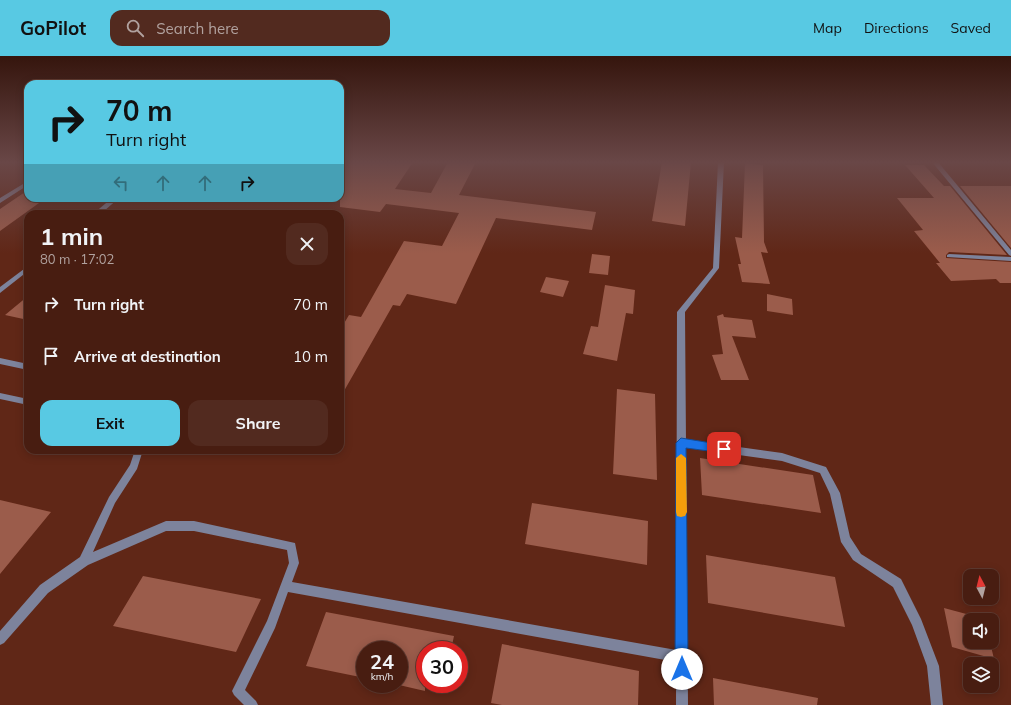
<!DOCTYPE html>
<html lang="en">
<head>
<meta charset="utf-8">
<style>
	:root { --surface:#481d11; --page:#522a1f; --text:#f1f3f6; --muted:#b1a29f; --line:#603b31; --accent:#58c9e3 }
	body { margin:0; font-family:Mulish,sans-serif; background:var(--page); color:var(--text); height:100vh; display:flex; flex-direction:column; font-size:15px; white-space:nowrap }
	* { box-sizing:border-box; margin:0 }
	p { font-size:13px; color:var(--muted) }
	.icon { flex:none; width:22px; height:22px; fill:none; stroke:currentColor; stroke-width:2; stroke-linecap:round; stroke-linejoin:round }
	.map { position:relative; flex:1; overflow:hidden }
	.sheet { position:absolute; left:24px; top:154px; width:320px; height:244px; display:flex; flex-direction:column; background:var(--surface); border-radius:12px; box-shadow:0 2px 10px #0003,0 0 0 1px var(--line) }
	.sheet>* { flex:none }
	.guide { position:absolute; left:24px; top:24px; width:320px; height:122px; border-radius:12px; box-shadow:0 2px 10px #0003,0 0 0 1px var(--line); background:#58c9e3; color:#111; overflow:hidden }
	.needle { width:26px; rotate:353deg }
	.tools { position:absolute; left:963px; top:513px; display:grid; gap:8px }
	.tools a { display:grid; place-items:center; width:36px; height:36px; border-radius:8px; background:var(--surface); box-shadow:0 2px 10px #0003,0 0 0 1px var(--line); font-size:20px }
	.speed { position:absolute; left:356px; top:585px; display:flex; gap:8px; font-size:20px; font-weight:700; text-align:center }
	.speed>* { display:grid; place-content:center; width:52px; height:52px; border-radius:50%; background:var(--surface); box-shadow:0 2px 10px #0003,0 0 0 1px var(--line); line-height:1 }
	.speed small { font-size:10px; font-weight:400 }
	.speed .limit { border:6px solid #d22; background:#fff; color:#111 }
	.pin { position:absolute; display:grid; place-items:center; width:34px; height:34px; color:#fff; margin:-17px; border-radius:8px; box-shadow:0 2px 6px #0006 }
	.me { position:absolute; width:44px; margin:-22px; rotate:0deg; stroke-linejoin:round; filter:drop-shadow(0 0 3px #0008) }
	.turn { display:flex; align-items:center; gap:14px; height:84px; padding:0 16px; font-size:18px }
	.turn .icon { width:52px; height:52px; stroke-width:2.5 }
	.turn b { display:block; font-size:28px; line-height:34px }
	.lanes { display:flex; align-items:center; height:38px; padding:0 16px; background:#0003; justify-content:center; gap:20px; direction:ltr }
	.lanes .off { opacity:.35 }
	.round { display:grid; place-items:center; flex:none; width:42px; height:42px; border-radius:12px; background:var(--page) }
	.summary { display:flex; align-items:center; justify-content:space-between; height:68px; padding:0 16px }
	h1 { font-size:24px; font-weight:700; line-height:30px }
	.cta { display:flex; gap:8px; margin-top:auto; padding:8px 16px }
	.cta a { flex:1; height:46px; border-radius:12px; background:var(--accent); color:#111; font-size:16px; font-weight:700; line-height:46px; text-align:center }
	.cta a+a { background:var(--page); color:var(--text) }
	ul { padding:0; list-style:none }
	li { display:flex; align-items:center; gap:12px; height:52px; padding:0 16px }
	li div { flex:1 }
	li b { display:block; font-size:15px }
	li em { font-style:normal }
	header { display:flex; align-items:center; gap:24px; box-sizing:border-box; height:56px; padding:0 20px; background:var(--accent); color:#111 }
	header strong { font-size:19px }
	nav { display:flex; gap:22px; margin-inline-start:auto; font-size:14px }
	.search { width:280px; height:36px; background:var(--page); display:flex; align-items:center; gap:10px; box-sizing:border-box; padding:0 14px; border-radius:12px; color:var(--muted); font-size:15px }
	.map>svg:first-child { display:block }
	.building { fill:#9b5c4b }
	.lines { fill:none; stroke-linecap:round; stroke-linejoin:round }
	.lane { fill:#7d839c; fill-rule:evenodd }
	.street { fill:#7d839c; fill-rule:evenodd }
	.route { fill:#1a73e8; stroke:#114b97 }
	.slow { fill:#f59e0b }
</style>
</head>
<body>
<header>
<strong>GoPilot</strong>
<div class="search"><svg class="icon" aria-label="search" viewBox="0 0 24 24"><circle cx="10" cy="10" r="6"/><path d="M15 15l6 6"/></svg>Search here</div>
<nav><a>Map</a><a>Directions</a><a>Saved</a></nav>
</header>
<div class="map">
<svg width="1011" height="649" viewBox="0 0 1011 649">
	<rect width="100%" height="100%" fill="#602717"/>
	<path class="building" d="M340,106h73l-18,27 36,4 17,-31h28l-17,33 137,17 -4,18 -96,-12 -40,86 -49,-10 -7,12 -7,-1 -53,93v-68l9,-15 12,2 43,-76 38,5 17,-33 -73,-9 -6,8 -40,-5z
		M662,106h29l-6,64 -33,-5z
		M745,107l18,2 1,77 4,11 -7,-1 9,32 -28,-2 -4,-18h3l-6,-27 7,1z
		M905,109h19l20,21h6l57,69 -58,-3 -3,3v3l65,4v21h-11l-4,-4 -45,2 -15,-18h4l-26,-32 9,-1 -26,-32h37z
		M960,130h51v62z
		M28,134v8h18l-46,33v-22z
		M592,198l18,2 -2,19 -19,-2z
		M546,221l23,4 -6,16 -23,-5z
		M605,229l30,5 -2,24 -7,-1 -9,48 -34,-7 8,-28 7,1z
		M767,238l25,5 1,16 -26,-4z
		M28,240v24l-23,-5z
		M723,258l1,3 28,3 4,18 -24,-2 17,44h-28l-9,-25 11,-1 -6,-38z
		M617,333l38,5 2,86 -44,-6z
		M700,402l113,17 8,38 -119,-18z
		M0,444l51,12 -51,62z
		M532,447l116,18 -1,44 -122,-21z
		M706,499l129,22 10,50 -137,-24z
		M143,520l118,23 -25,53 -123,-26z
		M944,552l41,11 -15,1v22h20l4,17 -42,-12z
		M326,556l128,24 -3,14h-26v41l-26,-6v-35h-34v28l-59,-12z
		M502,588l137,27 -1,34h-136l-11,-2z
		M713,622l105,20 -1,7h-103z"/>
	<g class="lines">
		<path class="lane" d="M28,125v4l-28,18v-5z
			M112,142h7l-15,13 10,1 3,2h-24z
			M28,210v5l-28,22v-6z
			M0,302l28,6v6l-28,-6z
			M0,337l28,6v6l-28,-6z
			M681,383l101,14 44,14 14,26 10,44 11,17 40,25 20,40 18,47 4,39h-12l-4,-39 -15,-41 -19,-38 -40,-27 -12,-18 -11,-48 -10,-21 -38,-12 -101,-14 -3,-1 -1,-3 1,-3z
			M135,394h8l-6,19 -22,34 -22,49 73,-31h28l101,22 4,20 -7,19 390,69 4,2 2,4 -2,4 -4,2 -394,-71 -13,36 -30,62 11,11 2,4h-14l-10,-10 -2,-4 35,-70 22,-58 -2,-13 -93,-19h-28l-78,34 -40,28 -44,50 -4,2v-14l40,-46 40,-28 29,-60 21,-32z"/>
		<path class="street" d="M718,106h6l-5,106 -34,44 3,393h-12l1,-393 36,-44z
			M932,106h6l73,88v6l-2,-1z
			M949,198l62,3v4l-64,-4v-2z"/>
	</g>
	<linearGradient id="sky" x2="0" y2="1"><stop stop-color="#35150d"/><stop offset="0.54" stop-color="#694747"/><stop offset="1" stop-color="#694747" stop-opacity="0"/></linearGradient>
	<rect width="1011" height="197" fill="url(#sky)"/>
	<path class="route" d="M681,382l43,7 5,4 -5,4 -38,-5 2,221 -2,4 -4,2 -5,-2 -2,-4 1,-226z"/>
	<path class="slow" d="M681,398l5,4 1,54 -2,4 -4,1 -4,-1 -1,-4v-54z"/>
</svg>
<div class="tools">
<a><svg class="needle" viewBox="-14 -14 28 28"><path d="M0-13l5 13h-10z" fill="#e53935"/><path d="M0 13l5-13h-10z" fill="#b1a29f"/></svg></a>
<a><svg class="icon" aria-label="sound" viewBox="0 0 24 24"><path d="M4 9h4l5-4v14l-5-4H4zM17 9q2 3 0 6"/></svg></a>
<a><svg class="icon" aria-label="layers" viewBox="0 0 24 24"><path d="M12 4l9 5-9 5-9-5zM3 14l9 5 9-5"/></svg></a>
</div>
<div class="speed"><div>24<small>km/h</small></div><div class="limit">30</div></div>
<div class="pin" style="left:724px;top:393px;background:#d93025"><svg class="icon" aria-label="arrive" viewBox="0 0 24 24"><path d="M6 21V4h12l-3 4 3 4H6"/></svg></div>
<svg class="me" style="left:682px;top:613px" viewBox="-20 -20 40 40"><circle r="19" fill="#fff"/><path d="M0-13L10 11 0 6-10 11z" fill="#1a73e8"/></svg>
<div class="guide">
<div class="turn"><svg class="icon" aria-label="right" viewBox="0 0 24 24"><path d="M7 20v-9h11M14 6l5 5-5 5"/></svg><div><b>70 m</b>Turn right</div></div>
<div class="lanes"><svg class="icon off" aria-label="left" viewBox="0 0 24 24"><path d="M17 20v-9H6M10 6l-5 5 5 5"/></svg><svg class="icon off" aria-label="ahead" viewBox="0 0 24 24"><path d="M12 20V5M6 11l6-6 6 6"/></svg><svg class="icon off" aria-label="ahead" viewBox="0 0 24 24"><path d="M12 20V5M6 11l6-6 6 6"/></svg><svg class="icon" aria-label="right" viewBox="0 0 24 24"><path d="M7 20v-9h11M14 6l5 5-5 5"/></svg></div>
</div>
<section class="sheet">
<div class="summary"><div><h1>1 min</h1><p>80 m · 17:02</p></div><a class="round"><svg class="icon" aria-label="close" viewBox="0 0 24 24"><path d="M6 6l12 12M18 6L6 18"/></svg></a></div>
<ul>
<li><svg class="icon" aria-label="right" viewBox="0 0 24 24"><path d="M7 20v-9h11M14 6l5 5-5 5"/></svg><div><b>Turn right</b></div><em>70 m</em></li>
<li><svg class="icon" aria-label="arrive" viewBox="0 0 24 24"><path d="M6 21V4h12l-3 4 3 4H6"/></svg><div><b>Arrive at destination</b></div><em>10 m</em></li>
</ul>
<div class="cta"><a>Exit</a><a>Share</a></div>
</section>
</div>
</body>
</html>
